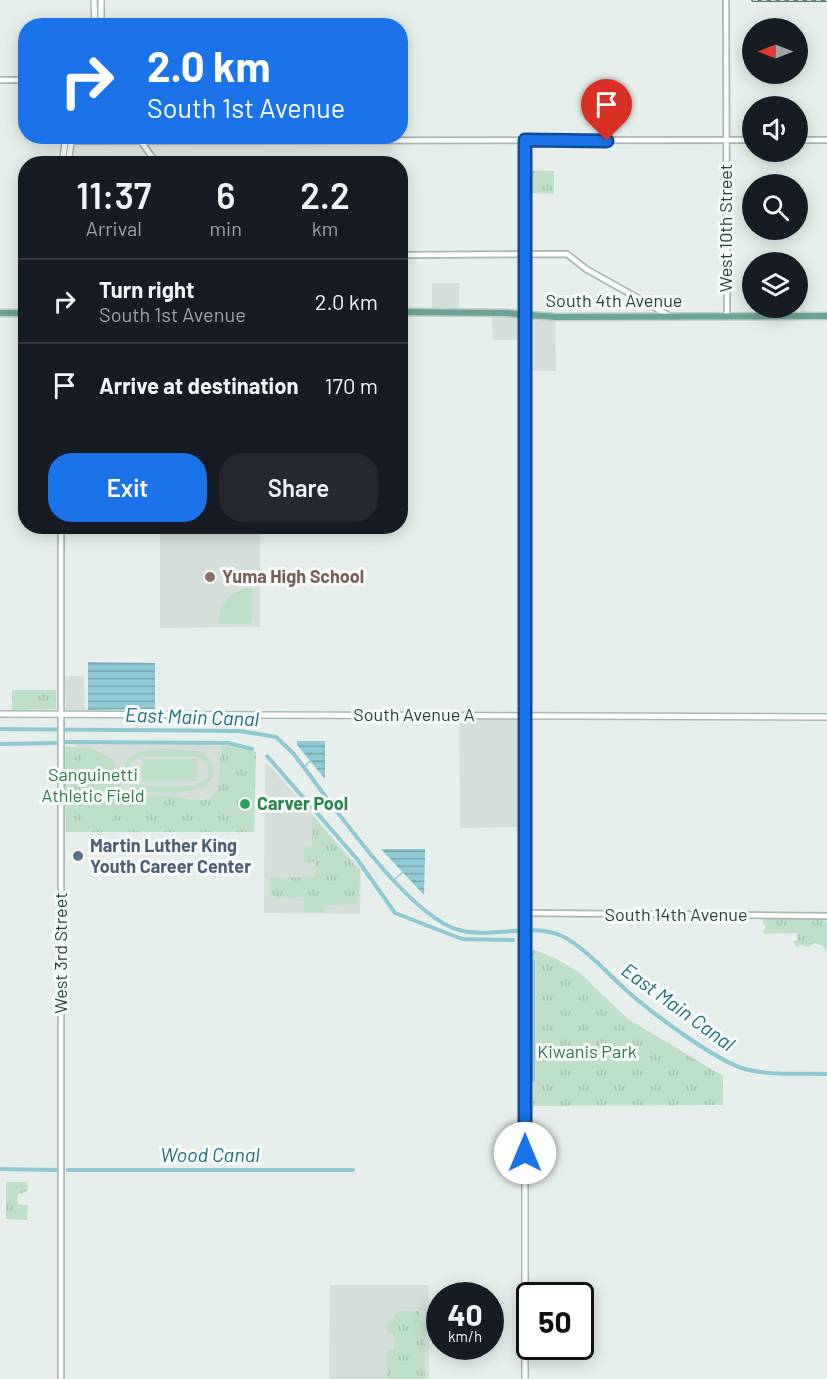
<!DOCTYPE html>
<html lang="en">
<head>
<meta charset="utf-8">
<style>
	:root { --surface:#171b24; --page:#242831; --text:#f1f3f6; --muted:#9ea1a6; --line:#363941; --accent:#1a73e8 }
	body { margin:0; font-family:Barlow,sans-serif; background:var(--page); color:var(--text); height:100vh; display:flex; flex-direction:column; font-size:22px; white-space:nowrap }
	* { box-sizing:border-box; margin:0 }
	p { font-size:20px; color:var(--muted) }
	.icon { flex:none; width:33px; height:33px; fill:none; stroke:currentColor; stroke-width:2; stroke-linecap:round; stroke-linejoin:round }
	.map { position:relative; flex:1; overflow:hidden }
	.details { position:absolute; left:18px; top:156px; width:390px; height:378px; display:flex; flex-direction:column; background:var(--surface); border-radius:24px; box-shadow:0 3px 15px #0003 }
	.details>* { flex:none }
	.guide { position:absolute; left:18px; top:18px; width:390px; height:126px; border-radius:24px; box-shadow:0 3px 15px #0003; background:#1a73e8; color:#fff; overflow:hidden }
	.needle { width:39px; rotate:270deg }
	.buttons { position:absolute; left:742px; top:18px; display:grid; gap:12px }
	.buttons a { display:grid; place-items:center; width:66px; height:66px; border-radius:50%; background:var(--surface); box-shadow:0 3px 15px #0003; font-size:30px }
	.speed { position:absolute; left:426px; top:1282px; display:flex; gap:12px; font-size:30px; font-weight:700; text-align:center }
	.speed>* { display:grid; place-content:center; width:78px; height:78px; border-radius:50%; background:var(--surface); box-shadow:0 3px 15px #0003; line-height:1 }
	.speed small { font-size:15px; font-weight:400 }
	.speed .limit { border:3px solid #111; border-radius:9px; background:#fff; color:#111 }
	.pin { position:absolute; display:grid; place-items:center; width:51px; height:51px; color:#fff; margin:-62px -26px; border-radius:50% 50% 50% 0; rotate:-45deg; box-shadow:0 0 6px #0007 }
	.pin .icon { rotate:45deg }
	.me { position:absolute; width:66px; margin:-33px; rotate:0deg; stroke-linejoin:round; filter:drop-shadow(0 0 4px #0008) }
	.turn { display:flex; align-items:center; gap:21px; height:126px; padding:0 30px; font-size:27px }
	.turn .icon { width:78px; height:78px; stroke-width:2.5 }
	.turn b { display:block; font-size:42px; line-height:51px }
	.eta { display:flex; justify-content:space-evenly; align-items:center; height:102px; text-align:center }
	.eta b { font-size:36px; font-weight:600; line-height:42px }
	.action { display:flex; gap:12px; margin-top:auto; padding:12px 30px }
	.action a { flex:1; height:69px; border-radius:24px; background:var(--accent); color:#fff; font-size:24px; font-weight:600; line-height:69px; text-align:center }
	.action a+a { background:var(--page); color:var(--text) }
	ul { padding:0; list-style:none }
	li { display:flex; align-items:center; gap:18px; height:84px; padding:0 30px; border-top:2px solid var(--line) }
	li div { flex:1 }
	li b { display:block; font-size:22px }
	li em { font-style:normal }
	.map>svg:first-child { display:block }
	.built { fill:#d4dfda }
	.grass { fill:url(#grass-tufts) }
	.pitch { fill:#bfe0c8; fill-rule:evenodd }
	.water { fill:url(#water-rules) }
	.lines { fill:none; stroke-linecap:round; stroke-linejoin:round }
	.stream { stroke:#8ec9d4; stroke-width:1.5 }
	.canal { stroke:#8ec9d4; stroke-width:4 }
	.tertiary-casing { stroke:#a8b8b2; stroke-width:8 }
	.secondary-casing { stroke:#a4bbb3; stroke-width:8 }
	.primary-casing { stroke:#c2cac8; stroke-width:9 }
	.tertiary { stroke:#fff; stroke-width:4.5 }
	.secondary { stroke:#fff; stroke-width:5 }
	.primary { stroke:#6aa596; stroke-width:6 }
	.rail-casing { stroke:#5f7d75; stroke-width:4 }
	.rail { stroke:#f7fbf9; stroke-width:1.5; stroke-dasharray:4.5; stroke-linecap:butt }
	.route-casing { stroke:#114b97; stroke-width:15 }
	.route { stroke:#1a73e8; stroke-width:10 }
	.education-dot { fill:#8d6e63; stroke:#f7fbf9; stroke-width:2 }
	.leisure-dot { fill:#2e9e5b; stroke:#f7fbf9; stroke-width:2 }
	.service-dot { fill:#5c6f8a; stroke:#f7fbf9; stroke-width:2 }
	.labels { text-anchor:middle; stroke-width:6; stroke-linejoin:round; paint-order:stroke }
	.street-label { font-size:18px; fill:#24423a; stroke:#f7fbf9 }
	.education-label { font-size:18px; font-weight:bold; fill:#785e54; stroke:#f7fbf9; text-anchor:start }
	.park-label { font-size:18px; fill:#2d7a4b; stroke:#f7fbf9 }
	.leisure-label { font-size:18px; font-weight:bold; fill:#27864d; stroke:#f7fbf9; text-anchor:start }
	.service-label { font-size:18px; font-weight:bold; fill:#4e5e75; stroke:#f7fbf9; text-anchor:start }
	.water-label { font-size:20px; font-style:italic; fill:#1c6f80; stroke:#f7fbf9 }
</style>
</head>
<body>
<div class="map">
<svg width="827" height="1379" viewBox="0 0 827 1379">
	<defs>
		<pattern id="grass-tufts" width="24" height="20" patternUnits="userSpaceOnUse" patternTransform="scale(1.5)"><rect width="24" height="20" fill="#bfe0c8"/><path d="M3 7l-1-3M5 7V3M7 7l1-3M15 17l-1-3M17 17v-4M19 17l1-3" fill="none" stroke="#a4c1ad"/></pattern>
		<pattern id="water-rules" width="6" height="5" patternUnits="userSpaceOnUse" patternTransform="scale(1.5)"><rect width="6" height="5" fill="#8ec9d4"/><path d="M0 2.5h6" fill="none" stroke="#74a5ad"/></pattern>
	</defs>
	<rect width="100%" height="100%" fill="#e6efeb"/>
	<path class="built" d="M432,283h27v30h47l49,4 1,54 -31,-1v-30h-32l-1,-27 -60,-1z
		M160,527h100v100l-100,1z
		M65,676h19l1,34h-19z
		M459,715h66v112l-65,1z
		M75,744h146l-3,45 -9,10 -14,1 -22,-4 -51,-2 -20,-42 -27,-5z
		M265,764l4,1 92,105 -1,44 -96,-1z
		M330,1285h99v94h-100z"/>
	<path class="grass" d="M529,170l25,1v23l-25,-1z
		M12,690h44v19l-44,1z
		M221,744l35,8 -2,80h-188l-2,-86c37,4 57,5 58,48l51,2 22,4 14,-1 9,-10z
		M313,816l47,56 -3,32 -31,1 -2,7h-20v-15l-28,2 -1,-3h-5v-18l45,-1v-15h-11v-15l8,-1z
		M763,919h53l11,2v32l-4,-7 -8,-3 -7,4 -5,-2 -7,2 -3,-6h4v-8l-34,1 3,-10 -3,1z
		M532,949l23,9 25,15 48,46 95,57v29l-190,1z
		M6,1182h21l1,7 -4,4 -6,1v10l10,1 -1,15 -21,-1z
		M402,1311h17v10l6,1v57h-38v-28l7,-1v-15l-7,-2v-12l6,-1 2,-6z"/>
	<path class="pitch" d="M252,587v34l-3,3h-31c1,-22 13,-33 34,-37z
		M86,747c52,11 48,85 -5,85v-39l11,-2v-4l-10,-1v-38z
		M197,751c7,3 14,7 16,16 6,35 -64,24 -85,24l3,-5 -5,-6 -2,-12c7,-26 52,-18 73,-17zM141,756h56l10,7 1,14 -13,9h-57l-6,-4 -4,-10 3,-10z
		M142,759h55v22h-55z"/>
	<path class="water" d="M88,662l67,1v46l-67,1z
		M297,741h28v38l-28,-34z
		M425,849v7l-1,39 -43,-46z"/>
	<g class="lines">
		<path class="stream" d="M304,767l7,-7
			M394,880l9,-8"/>
		<path class="canal" d="M0,729l240,2 36,6 17,16c35,45 114,163 166,177 32,9 72,-8 103,6 21,10 46,38 63,53 24,22 91,72 120,80 26,7 56,4 82,5
			M65,742l163,1 24,6
			M0,744l56,-1
			M267,756l90,103 38,54 67,26 51,1
			M533,961v119
			M0,1169l56,1
			M68,1170h285"/>
		<g class="tertiary-casing">
			<path id="tertiary" d="M726,0l1,316
				M0,80h26
				M140,140l17,24
				M525,140v174
				M798,140h29
				M69,141l684,-1
				M400,255l167,-1 19,15 82,46
				M61,526v853
				M525,913l302,3"/>
		</g>
		<g class="secondary-casing">
			<path id="secondary" d="M94,0l1,26
				M101,0v26
				M62,164l4,-28
				M68,164l4,-28
				M0,714l827,3
				M525,1379v-1065"/>
		</g>
		<g class="primary-casing">
			<path id="primary" d="M400,312l106,1 50,4 271,-1
				M0,313h26"/>
		</g>
		<use href="#tertiary" class="tertiary"/>
		<use href="#secondary" class="secondary"/>
		<use href="#primary" class="primary"/>
		<g class="rail-casing">
			<path id="rail" d="M753,0h74"/>
		</g>
		<use href="#rail" class="rail"/>
	</g>
	<g class="lines">
		<g class="route-casing">
			<path id="route" d="M525,1153v-1013l82,1"/>
		</g>
		<use href="#route" class="route"/>
	</g>
	<circle class="education-dot" cx="210" cy="577" r="6"/>
	<circle class="leisure-dot" cx="245" cy="804" r="6"/>
	<circle class="service-dot" cx="78" cy="856" r="6"/>
	<g class="labels">
		<g class="street-label">
			<text transform="translate(726 228) rotate(-90)" y="6">West 10th Street</text>
			<text x="614" y="307">South 4th Avenue</text>
			<text x="414" y="721">South Avenue A</text>
			<text x="676" y="921">South 14th Avenue</text>
			<text transform="translate(61 953) rotate(-90)" y="6">West 3rd Street</text>
		</g>
		<g class="education-label">
			<text x="222" y="583">Yuma High School</text>
		</g>
		<g class="park-label">
			<text x="93" y="781">Sanguinetti<tspan x="93" dy="21">Athletic Field</tspan></text>
			<text x="587" y="1058">Kiwanis Park</text>
		</g>
		<g class="leisure-label">
			<text x="257" y="810">Carver Pool</text>
		</g>
		<g class="service-label">
			<text x="90" y="852">Martin Luther King<tspan x="90" dy="21">Youth Career Center</tspan></text>
		</g>
		<g class="water-label">
			<text transform="translate(192 717) rotate(2)" y="7">East Main Canal</text>
			<text transform="translate(678 1007) rotate(36)" y="7">East Main Canal</text>
			<text x="210" y="1162">Wood Canal</text>
		</g>
	</g>
</svg>
<div class="buttons">
<a><svg class="needle" viewBox="-14 -14 28 28"><path d="M0-13l5 13h-10z" fill="#e53935"/><path d="M0 13l5-13h-10z" fill="#9ea1a6"/></svg></a>
<a><svg class="icon" aria-label="sound" viewBox="0 0 24 24"><path d="M4 9h4l5-4v14l-5-4H4zM17 9q2 3 0 6"/></svg></a>
<a><svg class="icon" aria-label="search" viewBox="0 0 24 24"><circle cx="10" cy="10" r="6"/><path d="M15 15l6 6"/></svg></a>
<a><svg class="icon" aria-label="layers" viewBox="0 0 24 24"><path d="M12 4l9 5-9 5-9-5zM3 14l9 5 9-5"/></svg></a>
</div>
<div class="speed"><div>40<small>km/h</small></div><div class="limit">50</div></div>
<div class="pin" style="left:607px;top:141px;background:#d93025"><svg class="icon" aria-label="arrive" viewBox="0 0 24 24"><path d="M6 21V4h12l-3 4 3 4H6"/></svg></div>
<svg class="me" style="left:525px;top:1153px" viewBox="-20 -20 40 40"><circle r="19" fill="#fff"/><path d="M0-13L10 11 0 6-10 11z" fill="#1a73e8"/></svg>
<div class="guide">
<div class="turn"><svg class="icon" aria-label="right" viewBox="0 0 24 24"><path d="M7 20v-9h11M14 6l5 5-5 5"/></svg><div><b>2.0 km</b>South 1st Avenue</div></div>
</div>
<section class="details">
<div class="eta">
<div><b>11:37</b><p>Arrival</p></div>
<div><b>6</b><p>min</p></div>
<div><b>2.2</b><p>km</p></div>
</div>
<ul>
<li><svg class="icon" aria-label="right" viewBox="0 0 24 24"><path d="M7 20v-9h11M14 6l5 5-5 5"/></svg><div><b>Turn right</b><p>South 1st Avenue</p></div><em>2.0 km</em></li>
<li><svg class="icon" aria-label="arrive" viewBox="0 0 24 24"><path d="M6 21V4h12l-3 4 3 4H6"/></svg><div><b>Arrive at destination</b></div><em>170 m</em></li>
</ul>
<div class="action"><a>Exit</a><a>Share</a></div>
</section>
</div>
</body>
</html>
